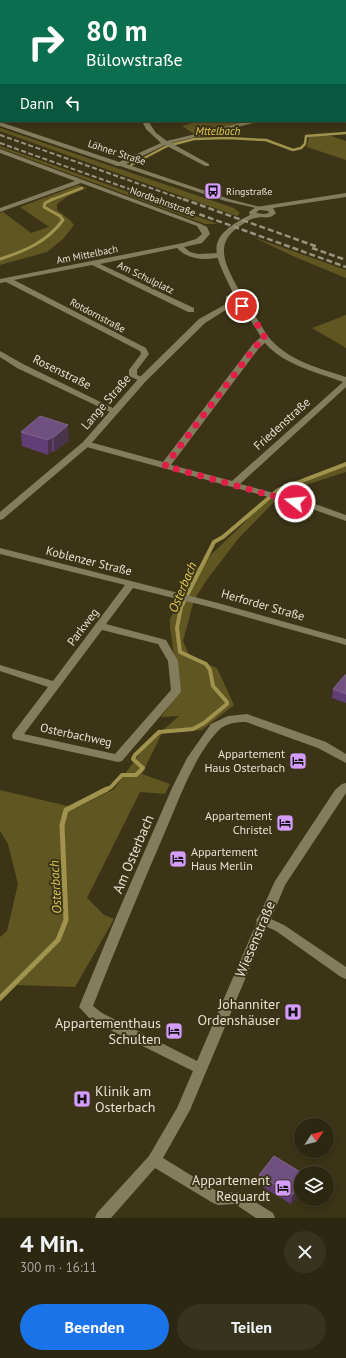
<!DOCTYPE html>
<html lang="de">
<head>
<meta charset="utf-8">
<style>
	:root { --surface:#2c2711; --page:#38331f; --text:#f1f3f6; --muted:#a6a59f; --line:#484431; --accent:#1a73e8 }
	body { margin:0; font-family:"PT Sans",sans-serif; background:var(--page); color:var(--text); height:100vh; display:flex; flex-direction:column; font-size:15px; white-space:nowrap }
	* { box-sizing:border-box; margin:0 }
	p { font-size:13px; color:var(--muted) }
	.icon { flex:none; width:22px; height:22px; fill:none; stroke:currentColor; stroke-width:2; stroke-linecap:round; stroke-linejoin:round }
	.map { position:relative; height:1218px; overflow:hidden }
	.panel { display:flex; flex-direction:column; background:var(--surface); flex:1 }
	.panel>* { flex:none }
	.top-card { position:absolute; left:0px; top:0px; width:346px; height:122px; box-shadow:0 2px 6px #0003,0 0 0 1px var(--line); background:#0b6e4f; color:#fff; overflow:hidden }
	.needle { width:26px; rotate:54deg }
	.controls { position:absolute; left:294px; top:1118px; display:grid; gap:8px }
	.controls a { display:grid; place-items:center; width:40px; height:40px; border-radius:50%; background:var(--surface); box-shadow:0 2px 6px #0003,0 0 0 1px var(--line); font-size:20px }
	.pin { position:absolute; display:grid; place-items:center; width:34px; height:34px; color:#fff; margin:-17px; border:2px solid #fff; border-radius:50%; box-shadow:0 1px 4px #0007 }
	.me { position:absolute; width:44px; margin:-22px; rotate:286deg; stroke-linejoin:round; filter:drop-shadow(0 0 3px #0008) }
	.turn { display:flex; align-items:center; gap:14px; height:84px; padding:0 20px; font-size:18px }
	.turn .icon { width:52px; height:52px; stroke-width:2.5 }
	.turn b { display:block; font-size:28px; line-height:34px }
	.then { display:flex; align-items:center; height:38px; padding:0 20px; background:#0003; gap:8px; font-size:15px }
	.round { display:grid; place-items:center; flex:none; width:42px; height:42px; border-radius:21px; background:var(--page) }
	.head { display:flex; align-items:center; justify-content:space-between; height:68px; padding:0 20px }
	h1 { font-size:24px; font-weight:700; line-height:30px }
	.action { display:flex; gap:8px; margin-top:auto; padding:8px 20px }
	.action a { flex:1; height:46px; border-radius:24px; background:var(--accent); color:#fff; font-size:16px; font-weight:700; line-height:46px; text-align:center }
	.action a+a { background:var(--page); color:var(--text) }
	.map>svg:first-child { display:block }
	.green { fill:#605622 }
	.lines { fill:none; stroke-linecap:round; stroke-linejoin:round }
	.stream-far3 { stroke:#a0934d; stroke-width:2.5 }
	.stream-far2 { stroke:#a0934d; stroke-width:3 }
	.stream-far1 { stroke:#a0934d; stroke-width:4 }
	.stream { stroke:#a0934d; stroke-width:5 }
	.street { fill:#837d5e; fill-rule:evenodd }
	.secondary { fill:#837d5e; fill-rule:evenodd }
	.rail-far1 { stroke:#99937e; stroke-width:2; stroke-dasharray:5 2.5; stroke-linecap:butt }
	.rail { stroke:#99937e; stroke-width:2.5; stroke-dasharray:6 3; stroke-linecap:butt }
	.wall { fill:#613e76 }
	.shaded-wall { fill:#4c334c }
	.building { fill:#6f5080; stroke:#82668c }
	.route { stroke:#e11d48; stroke-width:7; stroke-dasharray:0 12.6 }
	.labels { text-anchor:middle; stroke-width:4; stroke-linejoin:round; paint-order:stroke }
	.far-street-label { font-size:10px; fill:#e5e1d1; stroke:#3b3417 }
	.far-poi-label { font-size:10px; fill:#e5e1d1; stroke:#3b3417; text-anchor:start }
	.far-water-label { font-size:11px; font-style:italic; fill:#e0c854; stroke:#3b3417 }
	.street-label { font-size:12px; fill:#e5e1d1; stroke:#3b3417 }
	.poi-label { font-size:12px; fill:#e5e1d1; stroke:#3b3417; text-anchor:end }
	.water-label { font-size:13px; font-style:italic; fill:#e0c854; stroke:#3b3417 }
	.near-street-label { font-size:14px; fill:#e5e1d1; stroke:#3b3417 }
	.near-poi-label { font-size:14px; fill:#e5e1d1; stroke:#3b3417; text-anchor:end }
</style>
</head>
<body>
<div class="map">
<svg width="346" height="1218" viewBox="0 0 346 1218">
	<rect width="100%" height="100%" fill="#3b3417"/>
	<path class="green" d="M200,121h63l-64,16 -17,-11z
		M0,128l234,80 6,5 -3,3 -3,-1 -234,-84z
		M320,135l11,1 15,5v19l-39,-13 2,-10z
		M0,146l218,78h-13l-205,-76z
		M78,185l9,3 -19,8 -11,8v6l13,10 4,5 -11,14 -16,13 -47,13v-52l3,-1 28,21 18,-6 -29,-20z
		M253,237l93,33v8l-51,-21z
		M346,315v33l-34,-20z
		M346,462v10l-59,19 -17,15 -32,33 -32,42 -12,19 -11,41 7,16 27,11 17,37 -32,25 -40,3 -20,41 28,10 -5,10 -25,-2 -53,106 17,17 10,4 -39,68 -58,-2 -17,17v-65l7,-6 11,-47 -10,-40 -8,-13v-41l76,18 38,-19 32,-44 33,-29 -18,1 18,-24 -9,-66v-8l23,-47 54,-52 1,-7 13,-8 17,-17z"/>
	<g class="lines">
		<path class="stream-far3" d="M131,165l36,-19 27,-7 33,-1 39,2 27,10 8,-2 4,-4 1,-8 40,-3
			M51,200l31,-12"/>
		<path class="stream-far2" d="M0,259c25,-8 47,-17 63,-39l-3,-4 -16,-9 1,-4 8,-4"/>
		<path class="stream-far1" d="M105,790l6,-3 11,-12h14l7,-7 -10,-9 2,-4 24,-23 34,-3 11,-6 23,-19v-2l-14,-16 -3,-16 -4,-6 -26,-12 -3,-24 4,-21 33,-65 9,-5 55,-47 68,-26"/>
		<path class="stream" d="M0,998l58,-58 8,-20 -4,-95 4,-15 41,-21"/>
		<path class="street" d="M204,0h6l1,1h-6z
			M0,21h1v4h-1z
			M0,68h1v4h-1z
			M0,98h1v4h-1z
			M142,121h6l8,12 11,8 82,-20h11l-89,22 38,21v2h-4l-40,-21 -39,19 103,35 31,8v2l-35,-8 -105,-35h-4l-1,-1 -115,-39v-4l119,40 42,-19 -15,-14z
			M0,149l201,75 6,3 3,7 -8,9 -18,4 6,5 8,2 22,-1 4,2 -1,2c-16,3 -34,4 -46,-9l-77,16 94,44v4h-6l-96,-47 -78,15 132,68 3,6 -12,16v5l10,4 -1,2h-6l-11,-5v-6l12,-16 -1,-3 -134,-69 -6,1v-4l183,-36 13,-4 6,-5 -5,-8 -116,-43 -81,29v-4l75,-27 -75,-28z
			M239,304h6l4,4c10,11 15,26 25,35 19,19 48,26 72,34v10l-106,97 78,21 28,10v6l-34,-12 -229,-63 -1,-2 4,-3 77,21 90,-118 8,-7 -13,-21 -10,-10zM265,343c19,22 51,29 78,39l-111,99 -61,-16 88,-117z
			M0,351l23,13 96,47 -4,3 -3,-1 -95,-45 -17,-11z
			M0,548l218,55 128,36v6l-136,-38 -77,-19 -27,36 60,16 12,21 3,30 -1,2 -58,68 -4,1 -105,-23 -1,-3 1,-3 35,-46 -48,-16v-6l53,16 72,-96 -125,-31zM102,630l56,14 10,17 3,29 -56,64 -91,-20z
			M247,714l79,28 20,12v9l-28,-15 -72,-26c-9,0 -21,1 -28,9 -24,25 -39,69 -53,101 -25,58 -49,115 -72,174l9,7 95,48 60,-139 -1,-2 3,-4 16,-35 60,-91 7,-6 4,-1v10l-61,92 -14,34 13,6 62,42v12l-5,-2 -65,-46 -9,-4 -77,183 -27,48 57,35 17,-1 5,2 31,19 2,5h-19l-21,-14 -17,1 -5,-2 -58,-35 -44,50h-16l2,-5 52,-57 28,-48 16,-37 -101,-50 -13,-14 37,-90 56,-129 15,-30 24,-34 17,-8z"/>
		<path class="secondary" d="M346,193v4l-73,11 3,5c-6,7 -12,3 -20,5 -6,0 -14,7 -19,10 -26,19 -7,44 4,66l9,2 3,7 -1,2 -13,3 -7,-2 -27,17 -59,58 -57,65 -86,73 -3,1v-8l83,-70 57,-65 59,-58 27,-15v-8l8,-1c-20,-42 -32,-56 16,-80l-1,-3 7,-5zM259,210l9,1 1,2 -5,1 -8,-1zM238,298l6,2 1,2 -6,2 -6,-2v-3z"/>
		<path class="rail-far1" d="M0,135l185,65
			M0,143l160,57"/>
		<path class="rail" d="M157,199l189,68
			M183,199l135,48
			M312,248l34,12"/>
	</g>
	<path class="wall" d="M222,0h103v1h-103z
		M21,432l48,8 -15,12 -2,-1 -4,4 -26,-9z
		M346,675v28l-14,-5 1,-9z
		M301,1173v18l-10,13 -32,-19v-10z"/>
	<path class="shaded-wall" d="M312,0h13v1h-17z
		M68,425l1,15 -15,12v-15z
		M52,437v14l-4,4v-15z
		M301,1183v8l-10,13 1,-9z"/>
	<path class="building" d="M229,0h83l-4,1h-78z
		M40,416l28,9 -14,12h-2l-4,3 -27,-8z
		M345,675h1v19l-13,-5z
		M274,1156l28,17h-1v10l-9,12 -33,-20z"/>
	<g class="lines">
		<path class="route" d="M242,306l10,9 13,23 -9,8 -91,120 130,36"/>
	</g>
	<defs>
		<g id="bus-square" transform="scale(0.9)"><rect x="-9" y="-9" width="18" height="18" rx="4" fill="#d49cfb" stroke="#3b3417"/><path d="M-5-6H5V4H4V6H2V4H-2V6H-4V4H-5ZM-3.5-4V0h7V-4ZM-3.5 1.2v1.5H-2V1.2ZM2 1.2v1.5H3.5V1.2Z" fill="#111"/></g>
		<g id="hotel-square" transform="scale(0.9)"><rect x="-9" y="-9" width="18" height="18" rx="4" fill="#d49cfb" stroke="#3b3417"/><path d="M-6-4.5h1.5V1H6V5H4.5V3h-9V5H-6ZM-4 0a1.8 1.8 0 1 1 3.6 0ZM.5 0V-2.5h3Q6-2.5 6 0Z" fill="#111"/></g>
		<g id="hospital-square" transform="scale(0.9)"><rect x="-9" y="-9" width="18" height="18" rx="4" fill="#d49cfb" stroke="#3b3417"/><path d="M-5-5h3v3.5h4V-5h3V5h-3V1.5h-4V5h-3Z" fill="#111"/></g>
	</defs>
	<g fill-rule="evenodd">
		<use href="#bus-square" x="213" y="191"/>
		<use href="#hotel-square" x="298" y="761"/>
		<use href="#hotel-square" x="285" y="823"/>
		<use href="#hotel-square" x="178" y="859"/>
		<use href="#hospital-square" x="293" y="1012"/>
		<use href="#hotel-square" x="174" y="1031"/>
		<use href="#hospital-square" x="82" y="1099"/>
		<use href="#hotel-square" x="283" y="1188"/>
	</g>
	<g class="labels">
		<g class="far-street-label">
			<text transform="translate(117 152) rotate(18)" y="4">Löhner Straße</text>
			<text transform="translate(163 201) rotate(20)" y="4">Nordbahnstraße</text>
			<text transform="translate(87 254) rotate(-11)" y="4">Am Mittelbach</text>
			<text transform="translate(146 277) rotate(26)" y="4">Am Schulplatz</text>
			<text transform="translate(98 315) rotate(28)" y="4">Rotdornstraße</text>
		</g>
		<g class="far-poi-label">
			<text x="226" y="195">Ringstraße</text>
		</g>
		<g class="far-water-label">
			<text x="218" y="135">Mttelbach</text>
		</g>
		<g class="street-label">
			<text transform="translate(62 372) rotate(26)" y="4">Rosenstraße</text>
			<text transform="translate(106 402) rotate(-49)" y="4">Lange Straße</text>
			<text transform="translate(282 424) rotate(-42)" y="4">Friedenstraße</text>
			<text transform="translate(89 561) rotate(14)" y="4">Koblenzer Straße</text>
			<text transform="translate(263 605) rotate(16)" y="4">Herforder Straße</text>
			<text transform="translate(83 627) rotate(-53)" y="4">Parkweg</text>
			<text transform="translate(76 735) rotate(12)" y="4">Osterbachweg</text>
		</g>
		<g class="poi-label">
			<text x="285" y="758">Appartement<tspan x="285" dy="14">Haus Osterbach</tspan></text>
			<text x="272" y="820">Appartement<tspan x="272" dy="14">Christel</tspan></text>
			<text x="191" y="856" text-anchor="start">Appartement<tspan x="191" dy="14">Haus Merlin</tspan></text>
		</g>
		<g class="water-label">
			<text transform="translate(182 587) rotate(-67)" y="5">Osterbach</text>
			<text transform="translate(55 887) rotate(-93)" y="5">Osterbach</text>
		</g>
		<g class="near-street-label">
			<text transform="translate(133 854) rotate(-67)" y="5">Am Osterbach</text>
			<text transform="translate(255 939) rotate(-67)" y="5">Wiesenstraße</text>
		</g>
		<g class="near-poi-label">
			<text x="280" y="1009">Johanniter<tspan x="280" dy="16">Ordenshäuser</tspan></text>
			<text x="161" y="1028">Appartementhaus<tspan x="161" dy="16">Schulten</tspan></text>
			<text x="95" y="1096" text-anchor="start">Klinik am<tspan x="95" dy="16">Osterbach</tspan></text>
			<text x="270" y="1185">Appartement<tspan x="270" dy="16">Requardt</tspan></text>
		</g>
	</g>
</svg>
<div class="controls">
<a><svg class="needle" viewBox="-14 -14 28 28"><path d="M0-13l5 13h-10z" fill="#e53935"/><path d="M0 13l5-13h-10z" fill="#a6a59f"/></svg></a>
<a><svg class="icon" aria-label="layers" viewBox="0 0 24 24"><path d="M12 4l9 5-9 5-9-5zM3 14l9 5 9-5"/></svg></a>
</div>
<div class="pin" style="left:242px;top:306px;background:#d93025"><svg class="icon" aria-label="arrive" viewBox="0 0 24 24"><path d="M6 21V4h12l-3 4 3 4H6"/></svg></div>
<svg class="me" style="left:295px;top:502px" viewBox="-20 -20 40 40"><circle r="17" fill="#e11d48" stroke="#fff" stroke-width="3"/><path d="M0-11L8 9 0 5-8 9z" fill="#fff"/></svg>
<div class="top-card">
<div class="turn"><svg class="icon" aria-label="right" viewBox="0 0 24 24"><path d="M7 20v-9h11M14 6l5 5-5 5"/></svg><div><b>80 m</b>Bülowstraße</div></div>
<div class="then">Dann<svg class="icon" aria-label="left" viewBox="0 0 24 24"><path d="M17 20v-9H6M10 6l-5 5 5 5"/></svg></div>
</div>
</div>
<section class="panel">
<div class="head"><div><h1>4 Min.</h1><p>300 m · 16:11</p></div><a class="round"><svg class="icon" aria-label="close" viewBox="0 0 24 24"><path d="M6 6l12 12M18 6L6 18"/></svg></a></div>
<div class="action"><a>Beenden</a><a>Teilen</a></div>
</section>
</body>
</html>
